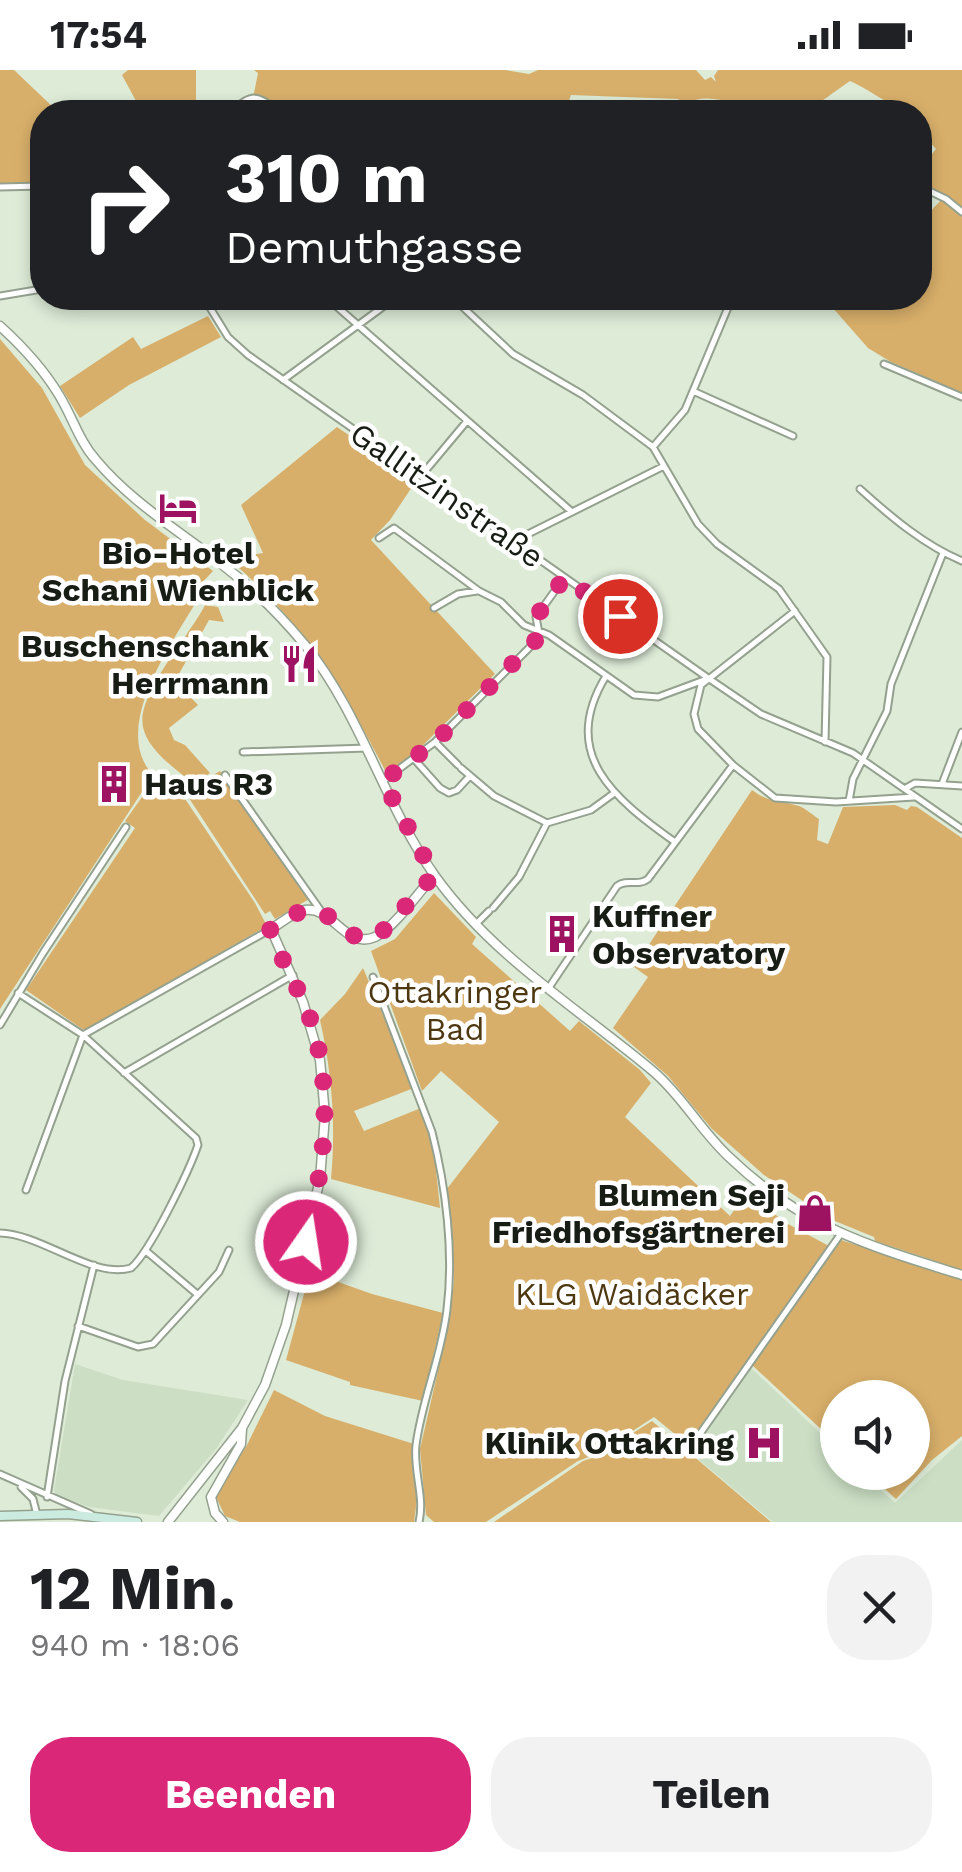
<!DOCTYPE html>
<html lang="de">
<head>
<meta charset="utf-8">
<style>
	:root { --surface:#fff; --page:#f2f2f2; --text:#202124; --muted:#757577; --accent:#db2777 }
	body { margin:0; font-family:"Work Sans",sans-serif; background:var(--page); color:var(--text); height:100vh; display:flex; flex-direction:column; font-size:38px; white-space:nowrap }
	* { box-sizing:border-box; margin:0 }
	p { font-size:32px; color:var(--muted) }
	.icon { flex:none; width:55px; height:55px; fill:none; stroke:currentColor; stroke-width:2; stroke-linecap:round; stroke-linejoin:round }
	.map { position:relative; height:1452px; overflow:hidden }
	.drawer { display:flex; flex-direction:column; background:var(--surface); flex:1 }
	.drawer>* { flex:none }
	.banner { position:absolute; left:30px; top:30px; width:902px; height:210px; border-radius:40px; box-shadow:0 5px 15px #0003; background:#202124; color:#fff; overflow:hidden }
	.buttons { position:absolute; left:820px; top:1310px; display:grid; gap:20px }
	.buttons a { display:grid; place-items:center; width:110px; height:110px; border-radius:50%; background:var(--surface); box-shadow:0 5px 15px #0003; font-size:50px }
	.pin { position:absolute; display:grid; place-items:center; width:85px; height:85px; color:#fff; margin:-42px; border:5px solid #fff; border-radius:50%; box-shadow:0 2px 10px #0007 }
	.me { position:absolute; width:110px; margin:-55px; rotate:13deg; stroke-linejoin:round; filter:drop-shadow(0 0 8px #0008) }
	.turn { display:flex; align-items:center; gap:35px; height:210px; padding:0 30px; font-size:45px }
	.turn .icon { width:130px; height:130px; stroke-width:2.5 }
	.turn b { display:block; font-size:70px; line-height:85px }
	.round { display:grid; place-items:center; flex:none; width:105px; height:105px; border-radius:40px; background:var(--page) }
	.summary { display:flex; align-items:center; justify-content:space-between; height:170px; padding:0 30px }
	h1 { font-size:60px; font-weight:700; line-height:75px }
	.primary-button { display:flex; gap:20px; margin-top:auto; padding:20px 30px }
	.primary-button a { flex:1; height:115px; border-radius:40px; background:var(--accent); color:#fff; font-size:40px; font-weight:700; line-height:115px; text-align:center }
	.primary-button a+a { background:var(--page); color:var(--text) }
	.status { display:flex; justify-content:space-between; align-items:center; height:70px; padding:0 50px; background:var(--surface); direction:ltr }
	.status svg { height:28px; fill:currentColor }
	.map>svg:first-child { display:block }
	.built { fill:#ccdfc5 }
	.green { fill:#d8af6a }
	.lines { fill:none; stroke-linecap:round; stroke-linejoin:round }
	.minor-casing { stroke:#94a18e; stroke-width:9 }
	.tertiary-casing { stroke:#94a18e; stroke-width:11 }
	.secondary-casing { stroke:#94a18e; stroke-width:11 }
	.minor { stroke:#fff; stroke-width:5 }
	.tertiary { stroke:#fff; stroke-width:8 }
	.secondary { stroke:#ccebe0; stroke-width:8 }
	.route { stroke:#db2777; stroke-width:18; stroke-dasharray:0 32.4 }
	.labels { text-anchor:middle; stroke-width:9; stroke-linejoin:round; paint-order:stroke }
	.street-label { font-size:32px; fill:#171c15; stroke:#fff }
	.poi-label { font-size:32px; font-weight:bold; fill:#171c15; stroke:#fff; text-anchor:end }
	.park-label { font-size:32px; fill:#4d3811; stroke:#fff }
</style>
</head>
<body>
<div class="status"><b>17:54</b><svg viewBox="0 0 49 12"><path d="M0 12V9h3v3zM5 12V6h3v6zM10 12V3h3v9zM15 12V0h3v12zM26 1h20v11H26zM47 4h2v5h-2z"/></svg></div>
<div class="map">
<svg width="962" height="1452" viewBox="0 0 962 1452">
	<rect width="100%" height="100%" fill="#ddebd7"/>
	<path class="built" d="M75,1294l48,16 125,20 -32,49 -57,67 -70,-9 -32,-11 -3,-6z
		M751,1298l86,81 1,23 25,1 32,30 67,-63v82h-189l-82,-69z"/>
	<path class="green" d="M0,0h14l41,39 -13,3v72l-42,1z
		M128,0h68v32l7,10h-17l-9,-12 -18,12h-17l-20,-37z
		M254,0h251l24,4 9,-4h158l9,10 6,-3 5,5 -2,-6 4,-6h244v323l-71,-31 -23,-14 -36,-41 8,-9h80v-76l25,-26 -23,-11 -2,3v-19l16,-20 -16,-18v-19c-25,0 -47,-21 -70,-31 -14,9 -31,24 -47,30 -38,15 -83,-27 -118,-7l-7,-5 -107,-4 -6,17h-335l24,-19 4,-20z
		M208,246l13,21 -92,48 -49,33 -20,-32 73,-49 8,12z
		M0,269l42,49 43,77 60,55 68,51 -16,17 2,9c-25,44 -90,130 -46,178l-153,234z
		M337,357l79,54 -26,39 -19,20 124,134 -84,83 -24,17c-43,-83 -84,-152 -155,-212l2,-4 29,-5 -22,-48z
		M205,535l13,2 6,15 -15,-2 -34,61 23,24 -29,23 5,12 11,5 25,28 -16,11c-18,-15 -46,-33 -51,-57 -7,-33 48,-93 62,-122z
		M220,701l74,108 17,19 -36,21 -5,-8 -5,3 -80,-122z
		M159,703h7l5,5 84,125 12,23 -179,103h-6l-56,-39 109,-162 -10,-7z
		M752,720c19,14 27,10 47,16 6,2 15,10 20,13l-2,21 11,4 15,-37 52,-2 12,5 4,-4 6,1 45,31v432l-87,-29 -1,-4 -44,-18 -66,-44 -52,-46 -44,-53 -55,-48 35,-51 -14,-10z
		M434,823l42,44 -4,7 98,87 9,-10 61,49 11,13 -26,34 105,99 16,-23 42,31 41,22 -82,116v5l-60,77 -33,-27 -55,36 -21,8 -92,61h-52l-8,-7 -6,-66 27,-117 7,-51 -8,-91 53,-68 -58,-51 -19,20 -51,-140 24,-12z
		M363,898l51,120 -60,23 10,20 57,-23 13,43 6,57 -109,-29c5,-55 1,-106 -11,-159l25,-26z
		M841,1170l121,40v156l-30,24 -36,39 -29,-26 45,-1v-74h-74l-1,46 -85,-79z
		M310,1202l62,22 71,19 -20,88 -73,-16v-3l-64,-22z
		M274,1320l51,26 89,28 3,55 -3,23h-174l-15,-6 -9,-19 3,-11 28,-41z
		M652,1351l119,101h-277l89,-61 12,-4z"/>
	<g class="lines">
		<g class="minor-casing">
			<path id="minor" d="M232,42c18,-19 27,-18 46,0
				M0,117l42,-1
				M921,117l25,12 16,13
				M0,226l42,-7
				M204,228l24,39 20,18 460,323 53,36 92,39 109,76
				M327,228l245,214
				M453,228l60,56 70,41 70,52 45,77 19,20 62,45 48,68 -2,85
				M884,294l78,33
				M283,310l112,-82
				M693,321l100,45
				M653,377l32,-37 47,-112
				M421,406l46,-55
				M860,419c31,28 64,56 102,72
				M379,468l15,-10 85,63 22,11 23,23 25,10 85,60 24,2 46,-17
				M516,473l8,-7 140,-70
				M434,538l24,-14 19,-3
				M795,541l-94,74 -7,29 4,15 35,36 42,33 61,4 78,-5
				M539,563l-3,-16 28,-39
				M606,606c-48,79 9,123 69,166
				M435,672l23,23
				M243,682l124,-4
				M415,690l25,28 9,5 8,-3 12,-13
				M461,698l33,28 53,27 44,-13 22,-16
				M225,705l96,136
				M383,711l52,-39 101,-101 3,-8
				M942,714l20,-52
				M906,718l9,-5 47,3
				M849,731l4,-22 34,-68 4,-27 52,-131
				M493,838l26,-31 28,-54
				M476,854l13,-13
				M373,907l59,155c14,55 22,121 15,177 -5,46 -25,90 -31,136 -3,26 9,52 3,77
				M548,919l69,-103c10,-8 21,1 31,-7l85,-114
				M0,955l43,-72 83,-126
				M124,1003l169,-98
				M26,1120l57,-155 188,-106
				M0,1163c42,1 92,46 131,35 19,-16 58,-97 67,-123l-2,-7 -113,-103 -65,-42
				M146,1181l51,43
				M78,1256l60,21 15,-3 66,-72 10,-22
				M690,1378l150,-213
				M0,1404l91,40
				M21,1417l12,12 4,16
				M47,1427l18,-116 29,-116"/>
		</g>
		<g class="tertiary-casing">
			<path id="tertiary" d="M0,256c21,19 44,44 59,69 13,21 20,46 37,65 36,43 85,72 128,106 30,23 57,50 81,79 56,69 79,159 130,231 58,81 144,133 219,196 29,25 47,59 75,85 73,70 140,89 233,118
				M168,1452l74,-94 23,-43 21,-60 34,-146 5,-64 -5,-55 -17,-58 -32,-73c10,-6 22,-17 34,-19 28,-4 40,40 70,27 18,-8 45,-46 59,-62
				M223,1452l-8,-9 -4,-16 30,-53 1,-15"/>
		</g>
		<g class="secondary-casing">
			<path id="secondary" d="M0,1446l68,-2 69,8"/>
		</g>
		<use href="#minor" class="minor"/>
		<use href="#tertiary" class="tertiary"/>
		<use href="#secondary" class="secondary"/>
	</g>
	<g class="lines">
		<path class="route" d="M306,1172c17,-73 29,-147 5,-221 -11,-32 -30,-60 -41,-92 11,-6 24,-17 37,-19 31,-2 39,41 73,24l54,-59 -51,-94 52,-39 101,-102 3,-7 -3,-16 28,-39 56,38"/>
	</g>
	<defs>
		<g id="hotel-bare" transform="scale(3)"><path d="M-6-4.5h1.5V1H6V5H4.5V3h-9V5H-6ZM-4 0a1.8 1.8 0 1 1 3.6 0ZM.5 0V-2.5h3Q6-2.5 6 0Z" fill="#9d1361" stroke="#fff" stroke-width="2.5" paint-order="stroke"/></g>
		<g id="restaurant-bare" transform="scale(3)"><path d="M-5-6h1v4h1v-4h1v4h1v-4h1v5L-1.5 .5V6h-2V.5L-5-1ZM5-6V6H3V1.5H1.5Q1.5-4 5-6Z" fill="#9d1361" stroke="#fff" stroke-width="2.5" paint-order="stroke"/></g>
		<g id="building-bare" transform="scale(3)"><path d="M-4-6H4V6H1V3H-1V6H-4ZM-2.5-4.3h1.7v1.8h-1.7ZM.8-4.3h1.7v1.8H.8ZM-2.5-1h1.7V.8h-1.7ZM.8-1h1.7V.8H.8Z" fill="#9d1361" stroke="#fff" stroke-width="2.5" paint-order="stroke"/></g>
		<g id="shop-bare" transform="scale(3)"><path d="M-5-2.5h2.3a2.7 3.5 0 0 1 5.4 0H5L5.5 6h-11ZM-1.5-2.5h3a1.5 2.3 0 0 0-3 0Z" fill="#9d1361" stroke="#fff" stroke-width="2.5" paint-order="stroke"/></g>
		<g id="hospital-bare" transform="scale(3)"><path d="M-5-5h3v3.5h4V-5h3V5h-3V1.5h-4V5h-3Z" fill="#9d1361" stroke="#fff" stroke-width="2.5" paint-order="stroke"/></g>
	</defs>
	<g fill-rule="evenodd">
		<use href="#hotel-bare" x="178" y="438"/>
		<use href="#restaurant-bare" x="299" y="594"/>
		<use href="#building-bare" x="114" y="714"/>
		<use href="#building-bare" x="562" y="864"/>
		<use href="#shop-bare" x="815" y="1143"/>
		<use href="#hospital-bare" x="764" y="1373"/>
	</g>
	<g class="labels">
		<g class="street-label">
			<text transform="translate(447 425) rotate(35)" y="11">Gallitzinstraße</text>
		</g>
		<g class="poi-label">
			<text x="178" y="494" text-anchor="middle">Bio-Hotel<tspan x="178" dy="37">Schani Wienblick</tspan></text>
			<text x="269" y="587">Buschenschank<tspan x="269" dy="37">Herrmann</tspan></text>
			<text x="144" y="725" text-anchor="start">Haus R3</text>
			<text x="592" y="857" text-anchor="start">Kuffner<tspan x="592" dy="37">Observatory</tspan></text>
			<text x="785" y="1136">Blumen Seji<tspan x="785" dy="37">Friedhofsgärtnerei</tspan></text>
			<text x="734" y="1384">Klinik Ottakring</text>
		</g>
		<g class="park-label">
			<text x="455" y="933">Ottakringer<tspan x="455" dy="37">Bad</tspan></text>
			<text x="632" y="1235">KLG Waidäcker</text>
		</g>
	</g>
</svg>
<div class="buttons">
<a><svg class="icon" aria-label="sound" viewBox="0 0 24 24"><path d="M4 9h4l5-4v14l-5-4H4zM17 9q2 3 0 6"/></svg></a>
</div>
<div class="pin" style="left:620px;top:546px;background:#d93025"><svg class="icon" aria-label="arrive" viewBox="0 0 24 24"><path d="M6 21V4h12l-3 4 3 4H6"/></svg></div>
<svg class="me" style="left:306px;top:1172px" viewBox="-20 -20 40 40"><circle r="17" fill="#db2777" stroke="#fff" stroke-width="3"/><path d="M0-11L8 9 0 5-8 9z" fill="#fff"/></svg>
<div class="banner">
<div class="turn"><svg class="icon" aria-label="right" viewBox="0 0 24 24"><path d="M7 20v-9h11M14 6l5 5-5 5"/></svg><div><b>310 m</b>Demuthgasse</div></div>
</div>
</div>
<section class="drawer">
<div class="summary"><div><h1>12 Min.</h1><p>940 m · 18:06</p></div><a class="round"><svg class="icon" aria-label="close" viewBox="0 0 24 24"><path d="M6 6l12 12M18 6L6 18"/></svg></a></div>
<div class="primary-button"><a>Beenden</a><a>Teilen</a></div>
</section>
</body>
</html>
